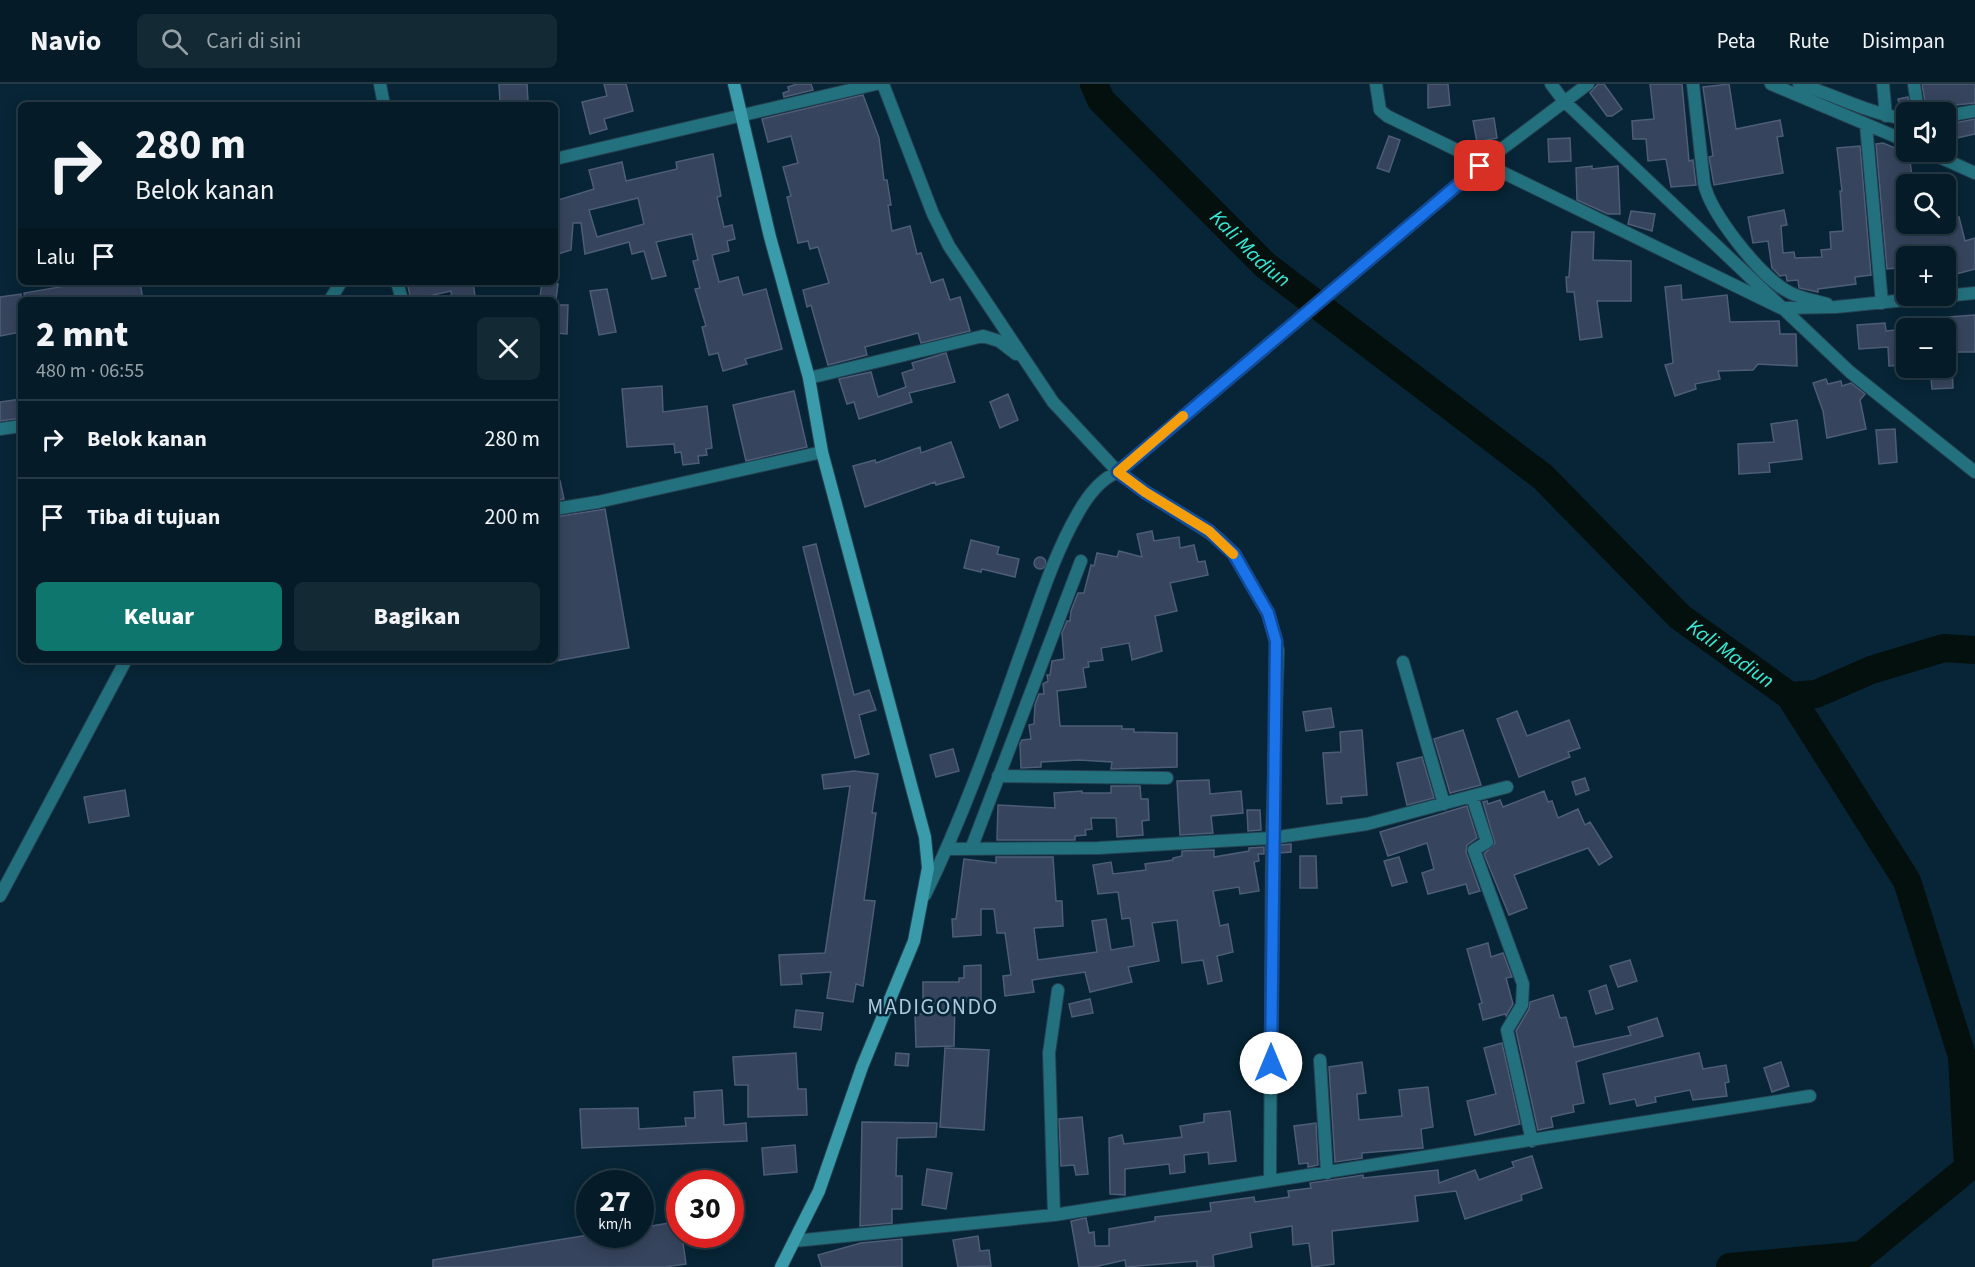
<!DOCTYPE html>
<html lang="id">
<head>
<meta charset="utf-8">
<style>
	:root { --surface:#051c28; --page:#132934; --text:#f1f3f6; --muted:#97a1a8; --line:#263a45; --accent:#0f766e }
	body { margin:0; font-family:"Source Sans 3",sans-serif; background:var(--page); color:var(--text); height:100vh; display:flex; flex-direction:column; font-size:22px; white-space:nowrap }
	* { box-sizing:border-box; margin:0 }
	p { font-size:20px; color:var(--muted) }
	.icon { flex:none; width:33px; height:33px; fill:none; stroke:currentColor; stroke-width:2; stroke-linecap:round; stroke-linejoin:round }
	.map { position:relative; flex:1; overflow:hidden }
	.details { position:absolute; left:18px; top:213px; width:540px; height:366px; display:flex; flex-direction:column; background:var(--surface); border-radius:9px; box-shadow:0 3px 15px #0003,0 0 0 2px var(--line) }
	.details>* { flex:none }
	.guide { position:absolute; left:18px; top:18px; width:540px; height:183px; border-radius:9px; box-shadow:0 3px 15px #0003,0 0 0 2px var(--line); background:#051c28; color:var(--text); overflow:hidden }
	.fabs { position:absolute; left:1896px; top:18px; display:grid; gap:12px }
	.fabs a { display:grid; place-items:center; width:60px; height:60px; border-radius:9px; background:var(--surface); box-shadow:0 3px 15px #0003,0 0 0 2px var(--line); font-size:30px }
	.speed { position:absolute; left:576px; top:1086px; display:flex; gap:12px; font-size:30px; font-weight:700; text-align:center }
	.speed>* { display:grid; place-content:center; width:78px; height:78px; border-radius:50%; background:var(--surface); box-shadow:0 3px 15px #0003,0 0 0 2px var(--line); line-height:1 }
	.speed small { font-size:15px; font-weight:400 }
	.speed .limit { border:9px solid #d22; background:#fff; color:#111 }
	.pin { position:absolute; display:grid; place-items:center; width:51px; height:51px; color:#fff; margin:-26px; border-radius:12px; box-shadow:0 3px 9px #0006 }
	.me { position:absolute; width:66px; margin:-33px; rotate:0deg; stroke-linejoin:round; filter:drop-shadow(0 0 4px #0008) }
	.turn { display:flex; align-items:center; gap:21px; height:126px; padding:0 18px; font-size:27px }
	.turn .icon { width:78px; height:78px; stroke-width:2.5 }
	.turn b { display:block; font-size:42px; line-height:51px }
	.then { display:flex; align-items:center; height:57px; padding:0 18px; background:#0003; gap:12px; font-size:22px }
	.round { display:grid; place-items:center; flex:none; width:63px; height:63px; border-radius:9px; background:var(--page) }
	.head { display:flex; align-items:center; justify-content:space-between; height:102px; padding:0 18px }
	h1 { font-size:36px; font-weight:800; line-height:45px }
	.button { display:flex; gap:12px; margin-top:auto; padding:12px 18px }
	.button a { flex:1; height:69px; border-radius:9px; background:var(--accent); color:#fff; font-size:24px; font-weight:800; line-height:69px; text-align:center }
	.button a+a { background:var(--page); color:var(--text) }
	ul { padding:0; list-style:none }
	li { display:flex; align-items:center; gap:18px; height:78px; padding:0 18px; border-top:2px solid var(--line) }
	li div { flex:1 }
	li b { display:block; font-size:22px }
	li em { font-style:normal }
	header { display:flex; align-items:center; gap:36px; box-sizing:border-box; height:84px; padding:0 30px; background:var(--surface); border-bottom:2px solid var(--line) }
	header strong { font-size:28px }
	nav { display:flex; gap:33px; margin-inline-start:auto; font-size:21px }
	.search { width:420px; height:54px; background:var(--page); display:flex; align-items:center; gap:15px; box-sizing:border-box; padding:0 21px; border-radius:9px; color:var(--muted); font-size:22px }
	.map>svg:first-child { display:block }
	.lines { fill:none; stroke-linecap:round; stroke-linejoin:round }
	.river { stroke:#03100e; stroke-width:28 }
	.building { fill:#36445d; stroke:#4e5d77; stroke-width:1.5; fill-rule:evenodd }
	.minor-casing { stroke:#254151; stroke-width:14 }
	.secondary-casing { stroke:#254151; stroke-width:14 }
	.minor { stroke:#23717e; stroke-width:12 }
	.secondary { stroke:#3a9bab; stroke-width:12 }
	.minor-bridge-casing { stroke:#254151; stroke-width:14; stroke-linecap:butt }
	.minor-bridge { stroke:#23717e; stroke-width:12 }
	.route-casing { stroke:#114b97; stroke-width:15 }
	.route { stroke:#1a73e8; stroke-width:10 }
	.slow { stroke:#f59e0b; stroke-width:10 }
	.labels { text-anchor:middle; stroke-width:5; stroke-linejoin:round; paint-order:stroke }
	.water-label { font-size:21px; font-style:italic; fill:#39e9d7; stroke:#072536 }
	.quarter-label { font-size:22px; letter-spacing:1.5px; fill:#a9cadf; stroke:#072536 }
</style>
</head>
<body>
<header>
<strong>Navio</strong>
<div class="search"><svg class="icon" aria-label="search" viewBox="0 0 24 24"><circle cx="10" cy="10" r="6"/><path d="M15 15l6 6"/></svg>Cari di sini</div>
<nav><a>Peta</a><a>Rute</a><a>Disimpan</a></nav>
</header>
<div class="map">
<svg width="1975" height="1183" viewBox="0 0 1975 1183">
	<rect width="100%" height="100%" fill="#072536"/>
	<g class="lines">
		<g class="river">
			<path id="s1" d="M1094,0l7,16 164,165 278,212 137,140 110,79 117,185 55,175 6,112 -106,87 -132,12"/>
			<path d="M1790,612l26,-2 55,-24 73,-22 31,2"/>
		</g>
	</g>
	<path class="building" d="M499,0h28l1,17 -28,1z
		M604,0h22l7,27 -29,8 3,10 -17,5 -8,-32 25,-6z
		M797,0h14l2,6 -29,7 -1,-4 6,-2 -1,-4z
		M1428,0h20l2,21 -22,3z
		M1598,0h6l18,25 -10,7h-5l-17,-23z
		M1650,0h32l7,77 4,-1 3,25 -25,2 -5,-28 -18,2 -2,-22h-13l-1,-18 22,-2z
		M1729,0l7,45 44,-9 3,16 -6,1 6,36 -69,12 -5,-28 4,-1 -10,-69z
		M1922,0h53v19l-49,5z
		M863,11l16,43 5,42h3l4,25h-3l4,26 18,-5 7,28 4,-1 10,30 12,-4 7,21 10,-3 10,34 -49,12 -3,-10 -53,14 2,8 -39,10 -17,-60 -4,2 -4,-17 26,-7 -11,-36 -8,2 -2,-8 -10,2 -11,-46 4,-1 -8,-29 15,-4 -7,-27 -23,6 -6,-23z
		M1908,13l2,15 -9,-2 -3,-11z
		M1494,34l3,20 -20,4 -4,-21z
		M1975,35v15l-23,5 -3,-15z
		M1389,52l11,4 -11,32 -12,-4z
		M1570,54l1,23 -22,1 -1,-23z
		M1883,59l26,11 4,30h-7v40h40v-4l13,-3 6,24 10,-3v31l-19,5 -3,-12 -7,1v-7h-40v11l-19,2 -11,-125z
		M1860,62l11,129 -16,2 1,7 -38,5v3l-19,-4 -1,-8 -11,1 -1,-6 -6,1 -8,-8 -4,-27 -15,2 -5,-26 36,-7 3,15 -6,1 2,27 11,-1 1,6 27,-1 -1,-7 10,-1 -1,-17 13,-1 -3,-40h2l-5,-43z
		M713,70l8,42 -4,1 7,30 8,-2 3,14 -8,2 2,10 -17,4 7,27 19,-5 5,18 23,-6 16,60 -37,10 2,5 -24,7 -5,-18 -9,2 -7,-28 4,-1 -11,-37 5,-1 -7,-27 5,-1 -6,-26 -36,8 10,34 -14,3 -8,-28 -12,3 -3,-12 -44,12 -4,-31h-8l-2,27 -13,4 -3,-12v-41l39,-12 -5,-19 33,-8 4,19 51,-12 -1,-7zM638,114l6,26 -47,13 -8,-27z
		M1592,82v3l26,-3 2,48h-12l-31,-14 -1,-32z
		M1631,127l24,3 -3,17 -24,-7z
		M1572,148h22l-1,28 38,1v40h-34l5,36 -22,3 -6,-48h-7l-1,-15h3z
		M89,198h51l3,18h-118l-1,-7z
		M407,198h66l2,14 -23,3 -1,-8 -40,9z
		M542,198l16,2 -2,15 -16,-2z
		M1681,201l1,15 45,-5 3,27 49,-1 1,13h16l1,32 -39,-2 -5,6 -35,1 2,8 -25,5 1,5 -21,7 -10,-31 8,-2 -8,-76z
		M607,205l9,43 -17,3 -9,-44z
		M21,210v38l-21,4v-39z
		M555,221h13l-1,29 -12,-1z
		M1975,231v37h-29v-26h3l-1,-9z
		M1885,239l1,8 20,-2v36l-17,1 -1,-19 -29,2 -2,-24z
		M946,269l9,29 -46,11 3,9 -53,17 -5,-17 -7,2 -8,-25 32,-7 7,25 28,-10 -4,-14 12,-4 -2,-6z
		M1930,284h22l1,20 -21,1z
		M1826,295l2,5 13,-3 1,5 9,-3 14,11 -5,6 6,29 -39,9 -4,-27 -10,-28z
		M662,302l1,26 44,-6 5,42 -6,1 1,6 -9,1 1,7 -16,2 -2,-13 -6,1 -1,-9 -47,3 -5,-58z
		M794,307l13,56 -61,14 -13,-56z
		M1008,310l10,26 -18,8 -10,-26z
		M21,315v19l-21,3v-19z
		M1797,336l5,39 -33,4 1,9 -31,2 -1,-30 36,-2 -3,-18z
		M1895,345l2,33 -18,2 -3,-34z
		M951,358l13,35 -28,8 -1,-3 -70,25 -12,-41 22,-6 1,3 44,-16 1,6z
		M560,397l4,18 -9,2v-19z
		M605,425l24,139 -74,13v-144z
		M1152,447l2,10 25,-4 1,11 14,-3 4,17 7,-1 3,14 -38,8 7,28 -22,5 7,35 -30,9 -3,-17 -28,5 2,12 -15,2 1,5 -6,1 3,19 -29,4 3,35h62v3h12v3l43,1v34l-66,2 1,-7 -33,-2 -38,2v5l-20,1 -1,-24 2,-4 9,-1 -2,-14 5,-1 1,-19 4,-11h5l-1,-10 5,-3 -1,-6h3l2,-14 12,-2 -2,-26 5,-12h3l1,-10 7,-18h6l7,-28 3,1 3,-13 20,4 2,-6 23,6 -5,-23z
		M971,456l28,7 -2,7 22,5 -4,18 -33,-8 -1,3 -17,-4z
		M816,460l38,151 15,-5 7,20 -17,5 10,39 -14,4 -52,-211z
		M1034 479a6 6 0 1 1 12 0a6 6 0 1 1-12 0Z
		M1331,624l3,19 -28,4 -3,-19z
		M1517,627l10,25 42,-16 11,28 -12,4 2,5 -51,20 -22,-58z
		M1362,646l5,65 -26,2 1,6 -15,1 -4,-51 18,-1 -1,-20z
		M1463,646l18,55 -31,8 -16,-54z
		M953,665l6,22 -23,6 -6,-22z
		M1422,673l12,41 -27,7 -10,-42z
		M854,687l24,3 -6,39h4l-12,87 11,1 -12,85 -7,-2 -3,18 -26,-4 4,-26 -30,2 1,10 -21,1 -2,-30 46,-2 25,-167 -26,3 -2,-14z
		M1585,694l4,12 -13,5 -4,-13z
		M1209,696l1,14 31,-3 2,22 -32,3 2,17 -33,2 -3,-54z
		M1111,702h29l1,13h7l1,21 -7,1 1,14 -26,2 -1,-19h-25l1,11 -7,1 1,5 -11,1v4h-78l1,-35 57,3 -1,-15 28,-2v2h29z
		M125,706l4,26 -40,7 -5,-26z
		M1544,707l4,11 4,-1 6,17 20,-9 7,16 5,-3 22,35 -13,8 -11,-17 -74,27 13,33 -18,7 -25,-61 11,-11 -12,-41 4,-1 1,3 12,-4 3,7z
		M1467,722l10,32 -10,7 -1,7 14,39 -11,3 -3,-10 -38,10 -6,-21 12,-4 -7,-26 -39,13 -8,-24z
		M1247,726h13l1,20 -13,1z
		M1291,760v8l-11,1v-8z
		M1264,763v7h-6l1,7 -5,1 5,29 -19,3 -1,-7 -26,4 7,35 8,-2 5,28 -16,4 5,25 -14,3 -5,-24 -21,3 -5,-43 -25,3 7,38 -31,6 4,15 -42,10 -5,-20 -53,8 2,12 -29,4 -2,-20 8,-1 -6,-42h-8l-3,-24h-13v26l-28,2 -1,-18h4l8,-60 32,4v-6h57l3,44h6l1,25 -29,2 4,32 59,-8 -5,-31 14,-2 5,31 23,-4 -4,-28 -8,1 -4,-27 -20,2 -5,-29 18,-3 2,12 33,-4 -1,-6 28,-4v-2l9,-2v-5l32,-1v7l35,-6v-3z
		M1300,772h16l1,32h-17z
		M1399,773l8,25 -15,4 -8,-25z
		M1488,859l3,14 12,-4 9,24 -6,1 7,26 -7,12 -1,-2 -22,6 -4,-16 3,-1 -15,-54z
		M1630,876l7,21 -19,6 -8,-21z
		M981,881v36h-26l-1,45 -38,1 -1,-33h8v-32h36v-4h5v-12z
		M1606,901l7,24 -17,5 -7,-23z
		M1553,911l7,23 6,-1 8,30 57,-12 -3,-8 29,-9 6,18 -87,26 8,41 -11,2 1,7 -23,5 2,10 -15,3 -22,-99 13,-22 1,-7z
		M1090,915l3,14 -21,4 -3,-13z
		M796,926l27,3 -2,17 -27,-3z
		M1502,959l18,81 -45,11 -8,-34 29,-7 -12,-46z
		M945,964l44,2 -5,80 -44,-3z
		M796,969l2,36h8l1,26 -59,2v-32h-13l-2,-28z
		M896,969l13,1 -1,12 -13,-1z
		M1699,969l4,16 23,-4 3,17 -4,1 2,13 -34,4 -3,-10 -35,7 1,5 -19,4 -2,-7 -25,5 -7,-30z
		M1362,978l4,31 -9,1 2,26 43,-4 -3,-26 29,-3 5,40 -12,2 2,19 -61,5v5l-27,4 -6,-95z
		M1781,978l8,24 -17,6 -8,-24z
		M722,1006l2,35 22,-2 1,18 -165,7 -2,-39 58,-1 1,21 47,-3 -1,-8h10l-1,-26z
		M1230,1027l6,50 -27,3 -1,-12 -24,3 1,17 -15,2 -1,-10 -44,5v26l-15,-1 -1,-56 13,-3 2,9 58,-7 -2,-11 24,-4v-8z
		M1082,1033l6,57 -12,1 -2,-10 -13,1 -2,-47z
		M862,1038l75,1 -1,14 -39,1 -1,38h6v33h-10v14l-32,3z
		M1316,1039l2,42 -10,2v-4l-9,1 -5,-38z
		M795,1061l2,27 -33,3 -2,-27z
		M1532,1072l10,32 -21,7 1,5 -57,19 -9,-28 -41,5 3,25 -86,10 2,33 -22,3 -3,-24 -16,2 -1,-19 -42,7 2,14 -39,8 1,12h-17v-6l-71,6 -1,-7 -31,7h-15l-8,-46 15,-3 3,15 5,-1 1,14h14v-17l46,-8v-4l56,-6 -1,-8 44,-6 1,5 34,-5 -1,-6 23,-3 -1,-5 53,-8v3l75,-8 1,13 36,-13 4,10 35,-13 -2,-5z
		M927,1085l25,4 -6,36 -24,-4z
		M680,1137l6,43 -22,3h-231v-7l162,-26h45v-6z
		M978,1152l2,15 9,-1 2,16 -33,1 -5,-27z
		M902,1155v28h-80l-4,-12 43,-12z"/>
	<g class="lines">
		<g class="minor-casing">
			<path id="minor" d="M380,0l4,21
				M883,0l50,130 16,32 104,156 65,70 27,20 74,47 15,15 34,59 10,37 -6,188 -2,341
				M1376,0l4,26 7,6 394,192 55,-1 139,-14
				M1551,0l12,16 287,272 125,100
				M1693,0l11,99c6,30 56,93 83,108 11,7 27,9 40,13
				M1771,0l135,57
				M1799,0c36,11 71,30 107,35
				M1883,0l3,32
				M1914,0l4,28
				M1946,32l29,-5
				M1866,41l16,178
				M1928,68l47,21
				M1491,73l97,-73
				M555,75l321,-75
				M397,198l5,18
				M330,216l11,-18
				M809,294l174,-42 16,5 17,13
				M0,345l21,-3
				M555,425l43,-7 224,-50
				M1403,578l41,142
				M998,692l169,2
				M1472,712l35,-9
				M947,765l151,-1 174,-10 95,-14 105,-28 15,46 -13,8 49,134 -1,21 -15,25 25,111
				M971,765l110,-288
				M925,811c37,-76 66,-157 94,-237 18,-48 33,-100 59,-145 9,-16 22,-34 40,-41l362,-306
				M0,812l126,-236
				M1320,976l7,113
				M1054,1131l-5,-162 9,-63
				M794,1157l260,-26 756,-119"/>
		</g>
		<g class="secondary-casing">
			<path id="secondary" d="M734,0l36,153 39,141 13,74 103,385 3,31 -14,73 -52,126 -43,124 -38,76"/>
		</g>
		<use href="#minor" class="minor"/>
		<use href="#secondary" class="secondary"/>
		<g class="minor-bridge-casing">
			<path id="minor-bridge" d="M1480,82l11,-9"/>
		</g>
		<use href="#minor-bridge" class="minor-bridge"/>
	</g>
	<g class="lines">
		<g class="route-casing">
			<path id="route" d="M1271,979l5,-422 -8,-28 -34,-59 -25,-23 -64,-39 -27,-20 362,-306"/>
		</g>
		<use href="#route" class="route"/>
		<path class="slow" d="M1183,332l-65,56 27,20 64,39 24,23"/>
	</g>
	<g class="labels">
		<g class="water-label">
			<text dy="7" stroke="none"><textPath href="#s1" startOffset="228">Kali Madiun</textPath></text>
			<text dy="7" stroke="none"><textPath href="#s1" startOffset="858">Kali Madiun</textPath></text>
		</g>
		<g class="quarter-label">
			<text x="933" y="930">MADIGONDO</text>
		</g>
	</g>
</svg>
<div class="fabs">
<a><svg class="icon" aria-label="sound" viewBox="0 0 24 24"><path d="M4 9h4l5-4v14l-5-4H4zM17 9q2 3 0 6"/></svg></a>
<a><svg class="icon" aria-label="search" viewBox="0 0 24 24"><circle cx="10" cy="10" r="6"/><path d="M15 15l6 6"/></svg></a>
<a>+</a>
<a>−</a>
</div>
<div class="speed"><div>27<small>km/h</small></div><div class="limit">30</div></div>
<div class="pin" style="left:1480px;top:82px;background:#d93025"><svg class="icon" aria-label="arrive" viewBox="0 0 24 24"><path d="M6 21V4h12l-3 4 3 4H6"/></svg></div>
<svg class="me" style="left:1271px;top:979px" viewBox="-20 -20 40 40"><circle r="19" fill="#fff"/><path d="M0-13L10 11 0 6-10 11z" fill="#1a73e8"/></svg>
<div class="guide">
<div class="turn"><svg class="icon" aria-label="right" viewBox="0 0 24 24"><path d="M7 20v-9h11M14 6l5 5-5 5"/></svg><div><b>280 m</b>Belok kanan</div></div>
<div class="then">Lalu<svg class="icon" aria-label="arrive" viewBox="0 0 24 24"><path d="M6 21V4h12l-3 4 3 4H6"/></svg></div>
</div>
<section class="details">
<div class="head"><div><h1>2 mnt</h1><p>480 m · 06:55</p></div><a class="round"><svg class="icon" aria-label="close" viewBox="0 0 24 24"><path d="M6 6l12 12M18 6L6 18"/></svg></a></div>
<ul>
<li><svg class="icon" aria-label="right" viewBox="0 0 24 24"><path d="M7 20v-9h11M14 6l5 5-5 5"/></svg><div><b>Belok kanan</b></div><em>280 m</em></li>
<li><svg class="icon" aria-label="arrive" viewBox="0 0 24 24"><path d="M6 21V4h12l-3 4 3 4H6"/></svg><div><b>Tiba di tujuan</b></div><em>200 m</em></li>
</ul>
<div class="button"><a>Keluar</a><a>Bagikan</a></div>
</section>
</div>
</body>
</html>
